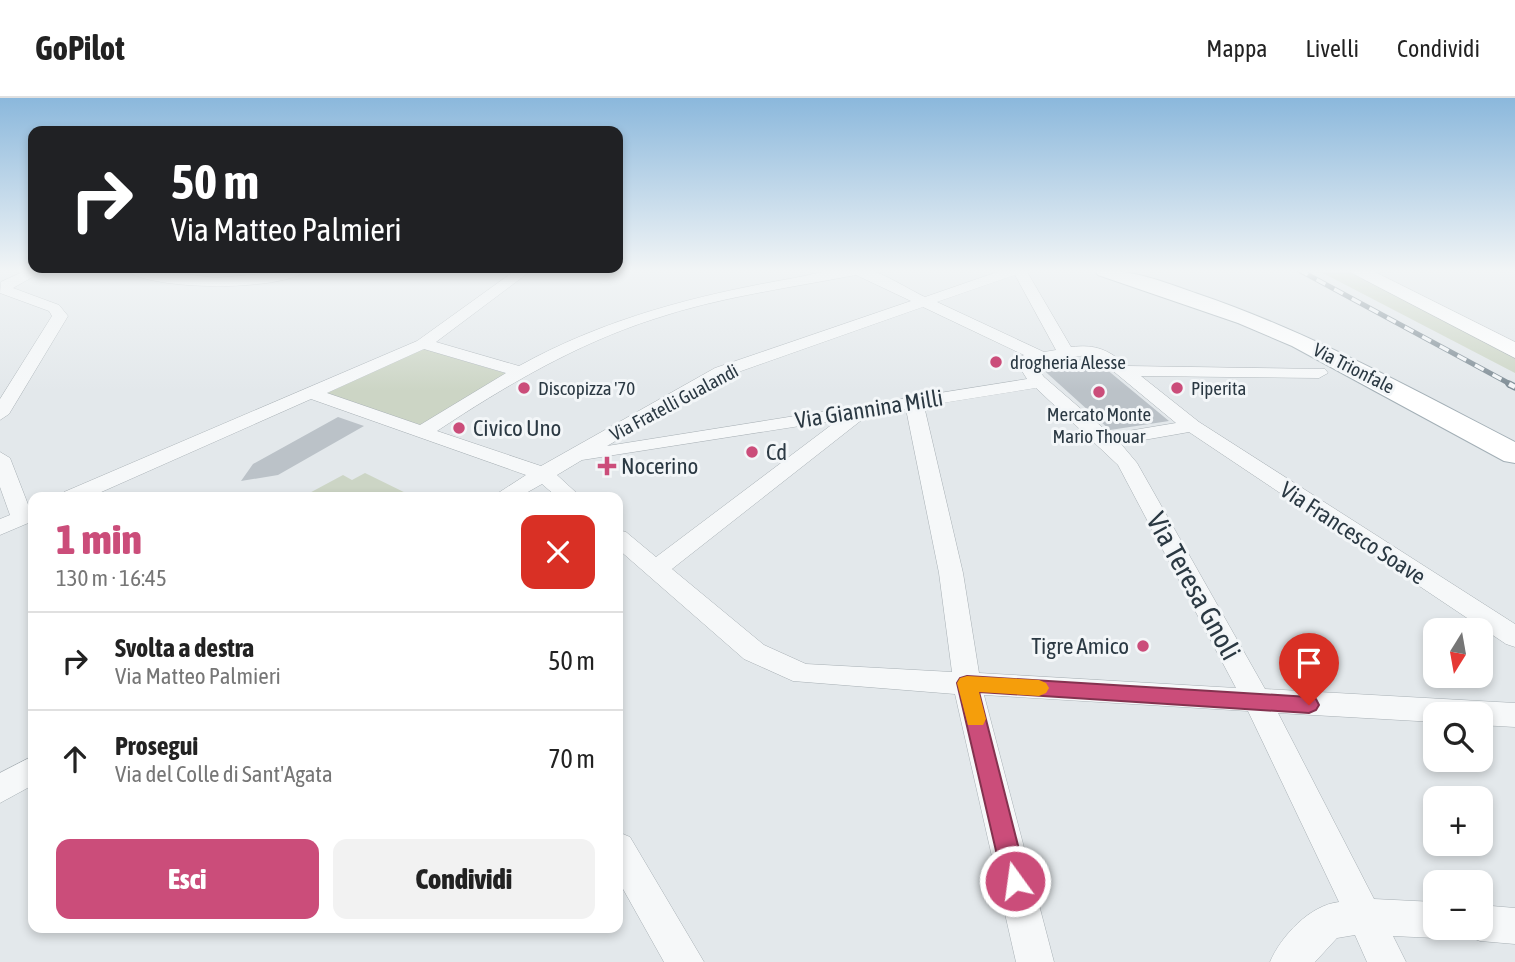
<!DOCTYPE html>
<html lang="it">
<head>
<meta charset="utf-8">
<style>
	:root { --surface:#fff; --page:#f2f2f2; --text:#222; --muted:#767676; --line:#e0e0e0; --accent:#cb4d7a }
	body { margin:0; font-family:"Asap Condensed",sans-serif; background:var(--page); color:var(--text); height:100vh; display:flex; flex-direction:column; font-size:26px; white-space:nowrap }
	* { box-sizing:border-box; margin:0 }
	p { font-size:23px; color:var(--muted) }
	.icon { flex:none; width:38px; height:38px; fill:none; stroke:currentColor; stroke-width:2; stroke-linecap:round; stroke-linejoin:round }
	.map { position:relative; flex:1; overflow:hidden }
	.side { position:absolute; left:28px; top:394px; width:595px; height:441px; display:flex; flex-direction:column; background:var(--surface); border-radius:14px; box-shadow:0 4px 10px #0003 }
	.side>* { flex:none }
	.banner { position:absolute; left:28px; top:28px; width:595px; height:147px; border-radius:14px; box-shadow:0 4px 10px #0003; background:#202124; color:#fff; overflow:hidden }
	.needle { width:46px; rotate:191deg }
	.controls { position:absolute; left:1423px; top:520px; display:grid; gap:14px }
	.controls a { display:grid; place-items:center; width:70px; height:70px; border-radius:14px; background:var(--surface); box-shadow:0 4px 10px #0003; font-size:35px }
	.pin { position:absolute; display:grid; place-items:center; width:60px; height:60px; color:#fff; margin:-72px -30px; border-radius:50% 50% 50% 0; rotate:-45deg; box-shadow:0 0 7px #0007 }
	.pin .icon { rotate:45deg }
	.me { position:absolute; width:77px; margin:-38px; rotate:346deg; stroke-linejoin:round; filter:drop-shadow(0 0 5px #0008) }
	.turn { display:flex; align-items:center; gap:24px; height:147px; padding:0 28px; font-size:32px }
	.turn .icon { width:91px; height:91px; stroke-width:2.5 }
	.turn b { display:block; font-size:49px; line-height:60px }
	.round { display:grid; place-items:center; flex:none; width:74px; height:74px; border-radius:14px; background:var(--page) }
	.head { display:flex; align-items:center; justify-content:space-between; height:119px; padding:0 28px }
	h1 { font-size:42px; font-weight:800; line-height:52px; color:var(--accent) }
	.action { display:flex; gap:14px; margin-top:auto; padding:14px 28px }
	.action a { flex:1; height:80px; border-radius:14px; background:var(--accent); color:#fff; font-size:28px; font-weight:800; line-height:80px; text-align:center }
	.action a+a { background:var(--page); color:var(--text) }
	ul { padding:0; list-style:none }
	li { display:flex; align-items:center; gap:21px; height:98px; padding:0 28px; border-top:2px solid var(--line) }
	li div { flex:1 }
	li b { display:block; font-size:26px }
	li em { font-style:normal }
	header { display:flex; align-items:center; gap:42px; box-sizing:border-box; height:98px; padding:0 35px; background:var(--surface); border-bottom:2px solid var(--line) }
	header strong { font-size:33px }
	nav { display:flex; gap:38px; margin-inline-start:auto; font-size:24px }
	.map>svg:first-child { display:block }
	.green { fill:#ccd5c5 }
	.building { fill:#bbc2c8 }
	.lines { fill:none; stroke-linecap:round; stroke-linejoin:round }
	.street-casing { stroke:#a8b0b5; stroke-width:1 }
	.secondary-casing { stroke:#a8b0b5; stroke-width:1 }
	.primary-casing { stroke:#a3afb6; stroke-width:2 }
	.street { fill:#f6f8f9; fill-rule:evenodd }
	.secondary { fill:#fff; fill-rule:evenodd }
	.primary { fill:#fff; fill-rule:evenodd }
	.rail-far1-casing { stroke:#7d8b94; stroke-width:5 }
	.rail-casing { stroke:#7d8b94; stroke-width:7 }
	.rail-far1 { stroke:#f3f6f8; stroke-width:3.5; stroke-dasharray:10; stroke-linecap:butt }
	.rail { stroke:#f3f6f8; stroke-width:4.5; stroke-dasharray:14; stroke-linecap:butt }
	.route { fill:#cb4d7a; stroke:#84324f; stroke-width:2 }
	.slow { fill:#f59e0b }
	.poi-dot { fill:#cb4d7a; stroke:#f3f6f8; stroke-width:2.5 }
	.labels { text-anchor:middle; stroke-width:6; stroke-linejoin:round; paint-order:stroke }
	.far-poi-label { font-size:19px; fill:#2b3943; stroke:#f3f6f8; text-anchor:start }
	.far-street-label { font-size:19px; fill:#2b3943; stroke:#f3f6f8 }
	.street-label { font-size:23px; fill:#2b3943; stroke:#f3f6f8 }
	.poi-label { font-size:23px; fill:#2b3943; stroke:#f3f6f8; text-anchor:start }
	.near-street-label { font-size:28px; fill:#2b3943; stroke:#f3f6f8 }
</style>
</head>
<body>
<header>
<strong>GoPilot</strong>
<nav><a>Mappa</a><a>Livelli</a><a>Condividi</a></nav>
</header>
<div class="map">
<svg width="1515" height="864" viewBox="0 0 1515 864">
	<rect width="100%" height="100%" fill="#e3e8eb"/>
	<path class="green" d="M1317,172h31l167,85v18z
		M424,251l84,25 -85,52 -98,-32z
		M365,375l49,24h-112l41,-22 9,5z"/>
	<path class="building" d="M1087,260l7,1 75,62 -59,9 -72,-65z
		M338,319l26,9 -86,49 -37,6 12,-17z"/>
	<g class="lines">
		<g class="street-casing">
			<path id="street" d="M27,172h18l-32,18 46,17 9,11 -59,98 -9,6v-21l52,-83 -3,-5 -49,-18 1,-11z
				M126,172h26l64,8 91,-8c-25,22 -157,21 -181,0z
				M516,172h16l-96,72 83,24c87,-48 178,-71 275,-88 22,-4 51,-13 74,-8 16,3 40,19 57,27l78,-27h23l45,77c26,-3 37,3 57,19l197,3 3,4 -9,5 -178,-2 58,46 316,202v23l-9,-3 -317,-212 -68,12 16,19 128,226 250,14v24l-35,-2v-11h-45v8l-157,-9 96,186 61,3v26h15l-2,5 -13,5 -42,-2 13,26h-39l-12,-27 -18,3 -22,24h-45c11,-26 40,-57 69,-60l-91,-191 -264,-16 70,267h-38l-61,-268 -162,-13 -49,-22 -126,-110v-19l8,2 30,25 182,-137 -256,40 -25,15 24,22h-24l-15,-13 -23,13h-27l34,-22 -215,-76 -221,98h-29l3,-5 353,-151zM856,177l55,26 -196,67 -174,98 -104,-35c68,-45 139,-87 217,-112 65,-22 135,-31 202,-44zM1015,177l41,75 -12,2 -107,-50zM923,209l101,48 -9,5 12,19 -420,67 120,-70zM424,251l82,24 -86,52 -93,-32zM1087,257l8,1 81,67 -66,11 -66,-57 -11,-14zM1036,290l82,77 118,223 -257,-15 -16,-100 -39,-167zM906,311l33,164 13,99 -146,-8 -42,-19 -92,-76 196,-154z
				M0,354l10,6 19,49 4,-1v15l-33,14v-16l10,-4 -10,-28z
				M33,658v29l-33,18v-30z
				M618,734l12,5 74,125h-40l-46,-82z
				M1480,807l35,3v36l-35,-3 -13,-5 -3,-8h16z"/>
		</g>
		<g class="secondary-casing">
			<path id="secondary" d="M1346,172h25l144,72v16z"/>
		</g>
		<g class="primary-casing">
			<path id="primary" d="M1095,172c40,0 66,11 103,24 112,38 212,94 317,148v21l-11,-2 -212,-115 -54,-23 -140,-48z"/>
		</g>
		<use href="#street" class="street"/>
		<use href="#secondary" class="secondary"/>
		<use href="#primary" class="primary"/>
		<g class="rail-far1-casing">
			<path id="rail-far1" d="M1299,172l213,115"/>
		</g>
		<g class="rail-casing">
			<path id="rail" d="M1509,286l6,3"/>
		</g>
		<use href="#rail-far1" class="rail-far1"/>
		<use href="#rail" class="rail"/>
	</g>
	<linearGradient id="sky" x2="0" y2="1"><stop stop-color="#8bb8dc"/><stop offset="0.59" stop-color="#f2f5f6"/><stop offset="1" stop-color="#f2f5f6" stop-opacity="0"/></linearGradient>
	<rect width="1515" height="293" fill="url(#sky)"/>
	<path class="route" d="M967,578l342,21 7,2 3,6 -3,5 -7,3 -330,-21 48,189 -3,8 -9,4 -8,-4 -4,-8 -46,-198 3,-5z"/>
	<path class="slow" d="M967,578l72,4 7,3 3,5 -3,5 -7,3 -60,-4 7,27 -3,6h-15l-11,-42 3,-5z"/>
	<g class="poi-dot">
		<circle cx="996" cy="264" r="7"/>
		<circle cx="524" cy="290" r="7"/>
		<circle cx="1177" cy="290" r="7"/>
		<circle cx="1099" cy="294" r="7"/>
		<circle cx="459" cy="330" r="7"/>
		<circle cx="752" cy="354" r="7"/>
		<path d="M603.5 357.5h7v7h7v7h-7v7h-7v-7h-7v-7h7z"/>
		<circle cx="1143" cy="548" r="7"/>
	</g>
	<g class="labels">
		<g class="far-poi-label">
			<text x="1010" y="271">drogheria Alesse</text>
			<text x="538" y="297">Discopizza '70</text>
			<text x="1191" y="297">Piperita</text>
			<text x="1099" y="323" text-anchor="middle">Mercato Monte<tspan x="1099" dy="22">Mario Thouar</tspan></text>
		</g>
		<g class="far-street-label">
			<text transform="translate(1354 270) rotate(27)" y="7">Via Trionfale</text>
			<text transform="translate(674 304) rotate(-28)" y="7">Via Fratelli Gualandi</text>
		</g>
		<g class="street-label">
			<text transform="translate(869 311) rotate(-9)" y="8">Via Giannina Milli</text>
			<text transform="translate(1353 435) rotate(33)" y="8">Via Francesco Soave</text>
		</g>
		<g class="poi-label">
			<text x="473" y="338">Civico Uno</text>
			<text x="766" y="362">Cd</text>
			<text x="621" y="376">Nocerino</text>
			<text x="1129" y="556" text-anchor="end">Tigre Amico</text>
		</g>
		<g class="near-street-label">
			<text transform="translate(1194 488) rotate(61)" y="10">Via Teresa Gnoli</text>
		</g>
	</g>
</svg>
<div class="controls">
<a><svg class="needle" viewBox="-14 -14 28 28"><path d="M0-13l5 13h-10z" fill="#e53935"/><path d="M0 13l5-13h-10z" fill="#767676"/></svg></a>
<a><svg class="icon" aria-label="search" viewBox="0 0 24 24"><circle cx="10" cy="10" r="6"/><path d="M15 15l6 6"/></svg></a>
<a>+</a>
<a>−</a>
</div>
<div class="pin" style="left:1309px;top:607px;background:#d93025"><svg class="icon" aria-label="arrive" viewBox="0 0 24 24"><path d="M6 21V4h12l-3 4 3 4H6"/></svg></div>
<svg class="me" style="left:1015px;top:783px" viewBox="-20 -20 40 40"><circle r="17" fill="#cb4d7a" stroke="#fff" stroke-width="3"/><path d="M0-11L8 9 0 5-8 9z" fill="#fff"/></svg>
<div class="banner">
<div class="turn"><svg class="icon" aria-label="right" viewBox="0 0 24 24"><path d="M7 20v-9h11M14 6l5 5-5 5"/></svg><div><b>50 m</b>Via Matteo Palmieri</div></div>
</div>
<section class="side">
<div class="head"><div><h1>1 min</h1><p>130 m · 16:45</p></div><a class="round" style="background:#d93025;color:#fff"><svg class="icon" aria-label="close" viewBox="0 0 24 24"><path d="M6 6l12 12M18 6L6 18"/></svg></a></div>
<ul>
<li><svg class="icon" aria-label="right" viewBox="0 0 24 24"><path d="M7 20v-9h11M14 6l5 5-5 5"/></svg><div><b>Svolta a destra</b><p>Via Matteo Palmieri</p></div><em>50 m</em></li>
<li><svg class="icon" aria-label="ahead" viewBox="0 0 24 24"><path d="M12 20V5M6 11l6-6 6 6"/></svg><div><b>Prosegui</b><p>Via del Colle di Sant'Agata</p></div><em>70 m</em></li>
</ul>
<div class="action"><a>Esci</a><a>Condividi</a></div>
</section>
</div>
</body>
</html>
